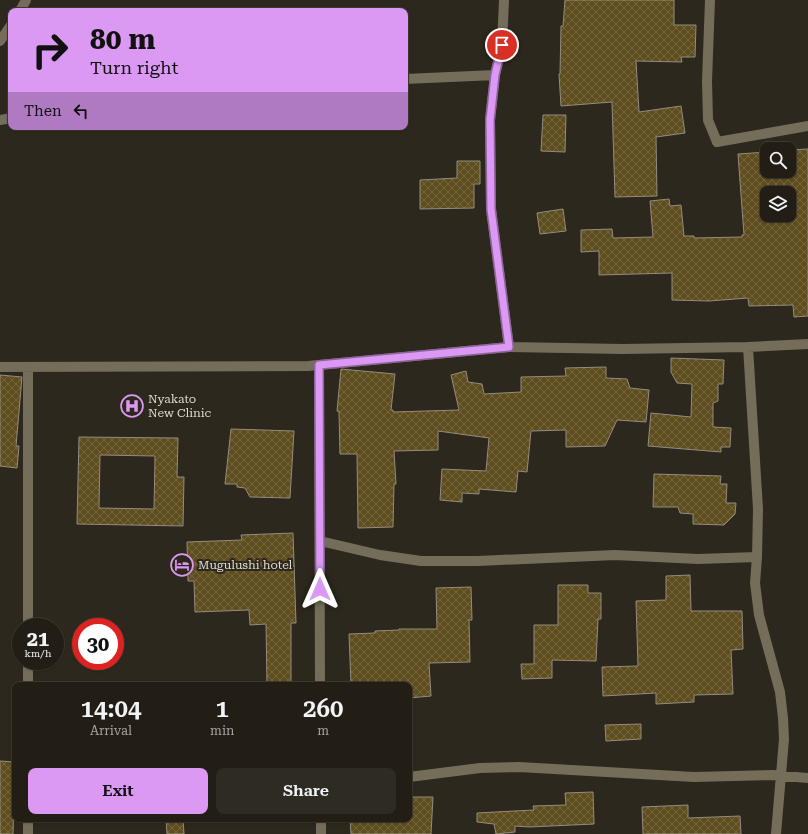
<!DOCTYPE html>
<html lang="en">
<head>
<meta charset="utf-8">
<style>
	:root { --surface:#221e16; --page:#2e2b23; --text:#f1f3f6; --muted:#a2a2a1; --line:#3f3c35; --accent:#dc99f4 }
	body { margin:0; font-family:"Roboto Serif",serif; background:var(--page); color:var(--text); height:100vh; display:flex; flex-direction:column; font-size:15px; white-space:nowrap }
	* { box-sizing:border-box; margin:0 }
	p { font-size:13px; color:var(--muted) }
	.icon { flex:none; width:22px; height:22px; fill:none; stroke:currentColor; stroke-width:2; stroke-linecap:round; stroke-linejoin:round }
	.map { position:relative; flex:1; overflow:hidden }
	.details { position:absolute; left:12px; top:682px; width:400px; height:140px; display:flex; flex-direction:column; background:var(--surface); border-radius:8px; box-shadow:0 1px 3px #0004,0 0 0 1px var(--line) }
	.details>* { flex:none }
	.top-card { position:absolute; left:8px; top:8px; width:400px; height:122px; border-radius:8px; box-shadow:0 1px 3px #0004,0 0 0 1px var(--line); background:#dc99f4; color:#111; overflow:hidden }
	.tools { position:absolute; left:760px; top:142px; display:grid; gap:8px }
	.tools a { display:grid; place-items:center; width:36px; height:36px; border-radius:8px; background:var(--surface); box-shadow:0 1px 3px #0004,0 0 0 1px var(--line); font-size:20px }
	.speed { position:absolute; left:12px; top:618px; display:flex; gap:8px; font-size:20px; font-weight:700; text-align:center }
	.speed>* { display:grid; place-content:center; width:52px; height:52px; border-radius:50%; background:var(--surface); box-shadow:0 1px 3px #0004,0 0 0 1px var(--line); line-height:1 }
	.speed small { font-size:10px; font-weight:400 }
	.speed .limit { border:6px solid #d22; background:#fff; color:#111 }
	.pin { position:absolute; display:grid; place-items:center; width:34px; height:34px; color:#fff; margin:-17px; border:2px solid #fff; border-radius:50%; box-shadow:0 1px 4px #0007 }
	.me { position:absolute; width:44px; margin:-22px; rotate:0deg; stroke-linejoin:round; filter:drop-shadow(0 0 3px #0008) }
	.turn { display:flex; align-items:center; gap:14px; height:84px; padding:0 16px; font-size:18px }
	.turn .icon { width:52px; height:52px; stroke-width:2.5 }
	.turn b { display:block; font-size:28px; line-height:34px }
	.then { display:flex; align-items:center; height:38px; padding:0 16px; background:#0003; gap:8px; font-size:15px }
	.eta { display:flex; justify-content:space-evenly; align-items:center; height:68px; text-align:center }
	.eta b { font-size:24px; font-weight:600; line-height:28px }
	.primary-button { display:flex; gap:8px; margin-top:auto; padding:8px 16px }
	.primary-button a { flex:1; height:46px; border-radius:8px; background:var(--accent); color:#111; font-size:16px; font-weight:600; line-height:46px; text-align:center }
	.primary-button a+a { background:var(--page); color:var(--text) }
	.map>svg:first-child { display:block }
	.building { fill:url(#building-cross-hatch); stroke:#928d7f; fill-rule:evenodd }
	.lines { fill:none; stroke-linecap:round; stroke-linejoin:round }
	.minor { stroke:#746d59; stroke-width:10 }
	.route-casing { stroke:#8f639f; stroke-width:10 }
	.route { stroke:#dc99f4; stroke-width:7 }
	.labels { text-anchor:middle; stroke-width:4; stroke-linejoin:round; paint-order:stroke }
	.poi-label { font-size:12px; fill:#dddad2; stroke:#2d281d; text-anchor:start }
</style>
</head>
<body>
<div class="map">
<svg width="808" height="834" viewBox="0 0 808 834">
	<defs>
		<pattern id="building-cross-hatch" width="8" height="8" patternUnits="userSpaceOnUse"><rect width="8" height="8" fill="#5e4d1e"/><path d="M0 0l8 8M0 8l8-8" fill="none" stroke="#75663e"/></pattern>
	</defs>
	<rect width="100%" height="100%" fill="#2d281d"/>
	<path class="building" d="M565,0h109v25h22l-1,32h-14l1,5 -46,-1 3,51 42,-6 4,27 -29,4 1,59 -42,1 -3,-95 -51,4 -2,-32h1l1,-48h2z
		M543,115h23l-1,37 -24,-1z
		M808,149v167l-14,1 -1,-12 -44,1 -1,-8 -39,3 -37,-1v-27l-73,2v-24l-18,1v-22l31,-1 1,9 40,-1 -3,-36 19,-2 1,7 11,-1 3,31h10v2l48,-1v-2h2l-6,-81 29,-2v19h22v-21zM767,193h22v22h-22z
		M457,161h23v23h-6v24l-54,1v-29l37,-2z
		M563,209l3,22 -26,3 -3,-21z
		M671,358l53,2 -1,24h-5v17l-5,2v24l18,1 -1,19h-9v5l-73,-6 3,-33 40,4 1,-33 -15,-1 -6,-11z
		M606,367v11l21,1 3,9 19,2 -3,32 -29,-2 -12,26 -39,1v-17l-35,1 -4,41 -9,-1 -2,21 -37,-3v5l-17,-1v9l-22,-2 2,-31 44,2 3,-33 -51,-7v19l-44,1 2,33h-2l-1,43 -35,1 -1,-74h-17l-1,-42 -2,-1 4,-42 54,5 -4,36h2v2l66,-2 -8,-35 15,-4 2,11 14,2 2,10 37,-2v-15l45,-1 -1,-8z
		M0,375l22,2 -6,69h3l-2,22 -17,-2z
		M231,429l63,2 -4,67 -40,-1 -5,-9 -8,-1v-3h-12z
		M79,437l99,1 -1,39h7l-1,49 -106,-2zM100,455l55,1 -1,53 -55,-1z
		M654,474l67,2 -1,8h7l-1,19h10l-1,11 -11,11 -31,-1v-10l-13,-1 -2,-6h-25z
		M293,533l3,90h-5v62h-24l-1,-61 -16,1 -1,-15 -54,2 -1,-31h-6l-1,-39 55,-2 -1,-5z
		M690,575l1,36h51l1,38 -12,1 2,44 -39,1v7l-38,2v-11l-53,3 -1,-29 36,-1 -2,-65 30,-1v-24z
		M558,585h30v8h13v26h-3l-2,42 -44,-1v18l-30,1 -1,-15h13v-39h24z
		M471,587l1,33h-3l1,42 -41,1 2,33 -22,2v-13h-58l-2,-51 26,-1v-2l24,-1v-1h38l-1,-41z
		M641,724v15l-35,2 -1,-16z
		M0,761l15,1 -2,72h-13z
		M593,792l1,32 -65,3 -14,-1v6l-19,2 -2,-10 -17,-2v-9l57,-3 -1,-4 33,-1 -1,-12z
		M409,797h24l-2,37h-80l-1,-15h59z
		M688,805v13l52,-2 1,18h-98l-1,-27z
		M166,819h17l1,15h-17z"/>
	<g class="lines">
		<path class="minor" d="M504,0l-2,45 -7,30 -5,45 1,89 18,138
			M710,0l-3,81 1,39 9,22 91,-16
			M20,11l6,-11
			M0,41l11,-16
			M405,79l90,-4
			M0,120l11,-2
			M748,347l10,162 -1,48 -2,26 4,32 21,77 3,26 1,21 -8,95
			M319,365l1,320
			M0,367l308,-1 201,-19 114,2 125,-2 60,-3
			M320,541l60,14 41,6h57l137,-6 83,4 59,-2
			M28,627v-259
			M28,661v24
			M409,777l71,-9 39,-1 175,10 79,-2 35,3
			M28,819v15
			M321,819v15"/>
	</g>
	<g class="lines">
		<g class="route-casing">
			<path id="route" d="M320,589l-1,-224 190,-18 -18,-138 -1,-89 5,-45 7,-30"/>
		</g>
		<use href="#route" class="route"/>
	</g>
	<defs>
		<g id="hospital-ring" transform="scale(1.15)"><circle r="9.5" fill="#2d281d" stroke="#dc99f4" stroke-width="1.5"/><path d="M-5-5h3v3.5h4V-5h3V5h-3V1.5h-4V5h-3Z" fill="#dc99f4"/></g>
		<g id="hotel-ring" transform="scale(1.15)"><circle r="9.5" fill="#2d281d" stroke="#dc99f4" stroke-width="1.5"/><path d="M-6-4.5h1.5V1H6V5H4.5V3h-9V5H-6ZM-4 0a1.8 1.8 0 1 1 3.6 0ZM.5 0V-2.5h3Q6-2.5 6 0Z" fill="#dc99f4"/></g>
	</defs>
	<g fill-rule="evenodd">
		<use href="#hospital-ring" x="132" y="406"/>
		<use href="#hotel-ring" x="182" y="565"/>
	</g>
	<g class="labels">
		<g class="poi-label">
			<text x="148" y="403">Nyakato<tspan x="148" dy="14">New Clinic</tspan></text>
			<text x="198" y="569">Mugulushi hotel</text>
		</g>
	</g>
</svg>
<div class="tools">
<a><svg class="icon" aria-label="search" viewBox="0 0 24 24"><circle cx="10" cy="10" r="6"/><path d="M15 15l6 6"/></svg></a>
<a><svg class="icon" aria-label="layers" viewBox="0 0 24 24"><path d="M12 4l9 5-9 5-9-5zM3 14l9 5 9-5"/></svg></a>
</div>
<div class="speed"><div>21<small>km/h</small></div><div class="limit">30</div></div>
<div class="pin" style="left:502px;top:45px;background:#d93025"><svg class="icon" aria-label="arrive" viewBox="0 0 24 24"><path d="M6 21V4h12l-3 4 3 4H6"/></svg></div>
<svg class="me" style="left:320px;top:589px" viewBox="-20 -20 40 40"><path d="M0-17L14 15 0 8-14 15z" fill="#dc99f4" stroke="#fff" stroke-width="4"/></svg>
<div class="top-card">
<div class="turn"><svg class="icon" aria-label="right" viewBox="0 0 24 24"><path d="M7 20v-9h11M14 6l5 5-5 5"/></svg><div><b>80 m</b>Turn right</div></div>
<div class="then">Then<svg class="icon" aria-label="left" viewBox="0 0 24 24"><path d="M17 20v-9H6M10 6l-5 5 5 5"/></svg></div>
</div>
<section class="details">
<div class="eta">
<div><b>14:04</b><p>Arrival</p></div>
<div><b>1</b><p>min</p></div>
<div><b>260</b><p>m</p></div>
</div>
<div class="primary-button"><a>Exit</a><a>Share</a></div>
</section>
</div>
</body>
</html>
